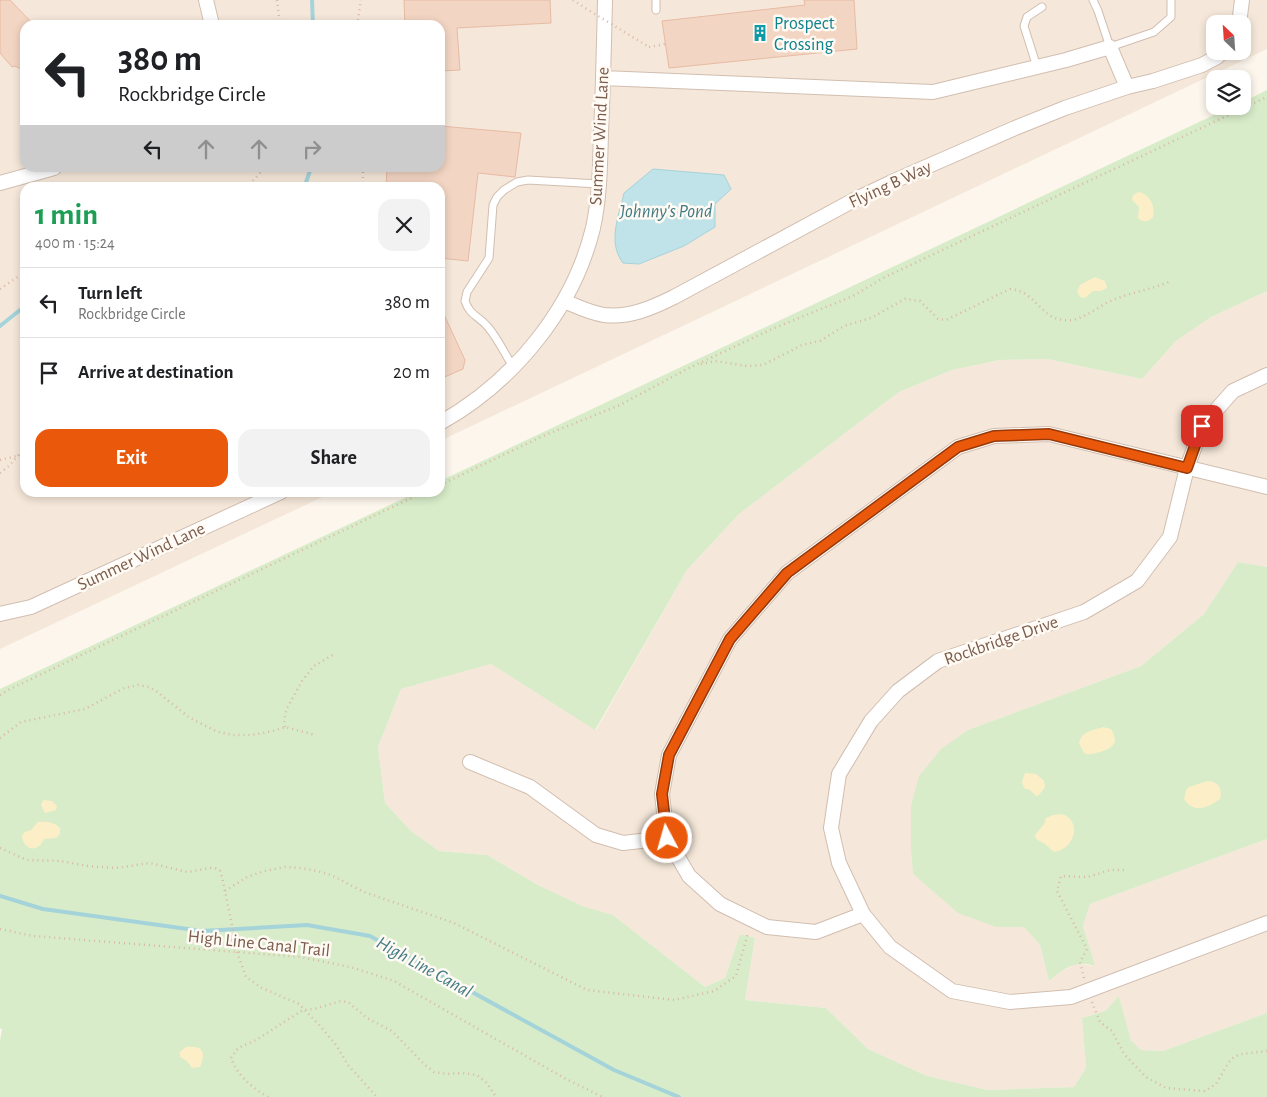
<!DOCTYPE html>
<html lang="en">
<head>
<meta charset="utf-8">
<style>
	:root { --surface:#fff; --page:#f2f2f2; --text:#202124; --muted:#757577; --line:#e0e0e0; --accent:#ea580c }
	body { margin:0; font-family:"Alegreya Sans",sans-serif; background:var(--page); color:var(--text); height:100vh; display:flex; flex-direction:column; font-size:19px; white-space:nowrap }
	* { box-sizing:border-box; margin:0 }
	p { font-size:16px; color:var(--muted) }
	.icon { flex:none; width:28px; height:28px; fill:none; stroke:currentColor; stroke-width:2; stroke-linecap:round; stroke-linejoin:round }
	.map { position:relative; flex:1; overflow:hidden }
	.side { position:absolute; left:20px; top:182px; width:425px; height:315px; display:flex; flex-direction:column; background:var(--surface); border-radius:15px; box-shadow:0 2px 8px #0003 }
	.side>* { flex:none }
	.hud { position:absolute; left:20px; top:20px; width:425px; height:152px; border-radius:15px; box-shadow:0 2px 8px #0003; background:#fff; color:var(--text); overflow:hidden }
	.needle { width:32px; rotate:335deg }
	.buttons { position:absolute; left:1206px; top:15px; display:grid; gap:10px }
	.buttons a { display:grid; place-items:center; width:45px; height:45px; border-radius:10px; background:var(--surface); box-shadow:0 2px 8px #0003; font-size:25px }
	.pin { position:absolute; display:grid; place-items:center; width:42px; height:42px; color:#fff; margin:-21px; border-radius:10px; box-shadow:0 2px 8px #0006 }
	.me { position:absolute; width:55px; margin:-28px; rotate:354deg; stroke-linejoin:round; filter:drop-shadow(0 0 4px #0008) }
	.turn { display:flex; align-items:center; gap:18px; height:105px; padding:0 15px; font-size:22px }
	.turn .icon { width:65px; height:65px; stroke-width:2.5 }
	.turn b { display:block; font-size:35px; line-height:42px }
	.lanes { display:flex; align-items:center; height:48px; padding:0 15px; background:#0003; justify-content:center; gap:25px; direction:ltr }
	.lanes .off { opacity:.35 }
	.round { display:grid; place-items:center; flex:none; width:52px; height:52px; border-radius:15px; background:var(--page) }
	.head { display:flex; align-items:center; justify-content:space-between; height:85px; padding:0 15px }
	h1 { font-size:30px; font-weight:700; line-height:38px; color:#1e9e55 }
	.button { display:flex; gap:10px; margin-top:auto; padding:10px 15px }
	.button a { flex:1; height:58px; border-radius:15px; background:var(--accent); color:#fff; font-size:20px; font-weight:700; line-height:58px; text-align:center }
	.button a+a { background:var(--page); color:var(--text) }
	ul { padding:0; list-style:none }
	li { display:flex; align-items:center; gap:15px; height:70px; padding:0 15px; border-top:1px solid var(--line) }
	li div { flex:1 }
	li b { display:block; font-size:19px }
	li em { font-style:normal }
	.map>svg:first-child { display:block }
	.residential { fill:#f5e8da; fill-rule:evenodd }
	.green { fill:#d8ecc9 }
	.sand { fill:#fcefc7 }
	.water { fill:#bfe3e8; stroke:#a5d3da }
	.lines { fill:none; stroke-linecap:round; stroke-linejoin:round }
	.stream { stroke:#a5d3da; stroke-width:4 }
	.building { fill:#f3d5c3; stroke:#e6bba3 }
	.service-casing { stroke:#d1beb0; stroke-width:9 }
	.minor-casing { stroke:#d1beb0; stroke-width:16 }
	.path { stroke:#d9b8a5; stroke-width:2.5; stroke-dasharray:1 4; stroke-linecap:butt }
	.service { stroke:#fff; stroke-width:7 }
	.minor { stroke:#fff; stroke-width:14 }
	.path-bridge { stroke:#d9b8a5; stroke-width:2.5; stroke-dasharray:1 4; stroke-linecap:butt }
	.route-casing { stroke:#983908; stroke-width:12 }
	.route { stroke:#ea580c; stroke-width:9 }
	.labels { text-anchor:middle; stroke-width:5; stroke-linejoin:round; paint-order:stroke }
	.culture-label { font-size:18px; fill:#0d838f; stroke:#fffaf3; text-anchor:start }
	.street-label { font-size:18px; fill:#7a5c4d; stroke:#fffaf3 }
	.water-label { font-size:19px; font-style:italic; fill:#437c86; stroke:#fffaf3 }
</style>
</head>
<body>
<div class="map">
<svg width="1267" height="1097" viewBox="0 0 1267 1097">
	<rect width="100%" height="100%" fill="#fdf6ec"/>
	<path class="residential" d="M0,0h1267v49l-827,392v-253h-415v304l306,1 -331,156zM1215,24h27v27h-27zM25,25h415v143h-415z
		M1267,291v276l-29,-5 -34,52 -63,52 -173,64 28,197h28l16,18 9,36 12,-9 16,-9 17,3 -11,-40 7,-22 177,-65v174l-104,38 -22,-1 -10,-10 -12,-44 -14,15 -23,7 4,50 -12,19 -86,3 -61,-14 -59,-27 -42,-41 -81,-8 10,-62 -15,-4 -15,44 -20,9 -92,-72 -30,-8 -45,-22 -51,-30 -48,-4 -28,-20 -26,-28 -7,-56 23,-58 90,-25 105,66 91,-160 52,-56 160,-122 53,-22 48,-10 47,-1 95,20 34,-38 35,-24z"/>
	<path class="green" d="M1267,90v201l-56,26 -35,24 -34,38 -95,-20 -47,1 -48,10 -53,22 -160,122 -52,56 -92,160 -104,-66 -90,25 -23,58 7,56 26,28 28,20 48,4 51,30 44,21 31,9 92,72 20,-9 15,-44 15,4 -10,62 81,8 42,41 59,27 61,14 86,-3 12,-19 -4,-50 23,-7 14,-15 12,44 10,10 22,1 104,-38v84h-1267v-57l2,-10 -2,-2v-339l415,-196 25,-1v-11l793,-375h9l1,-4z
		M1238,562l29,5v272l-177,65 -7,22 12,40c-20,-7 -31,3 -46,15l-9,-36 -16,-18h-28l-38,-14 -45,-39 -2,-26v-42l8,-30 22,-27 27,-19 173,-64 63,-52z"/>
	<path class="sand" d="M1139,192c12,3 16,14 14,25 -4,5 -10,6 -15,1l1,-11 -7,-7 1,-5z
		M1095,277l10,4 2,7 -6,3h-8l-8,7 -5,-1 -3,-6 3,-6z
		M1103,727l8,2c9,14 1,20 -11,23 -7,1 -10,4 -16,1l-5,-10c4,-13 13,-12 24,-16z
		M1025,773l11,1 8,7 1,6 -6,8 -3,1 -6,-6 -6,-2 -2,-6z
		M1207,781c11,0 16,8 13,18 -12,9 -26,15 -36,0l2,-9 3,-3z
		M43,800l9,1 5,5 -1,4 -11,3 -4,-8z
		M1062,814c21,7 12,36 -8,38l-9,-8 -9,-5 -1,-4 9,-11 2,-6 7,-3z
		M38,822c7,-1 17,0 22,6v6l-4,4 -12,1c-2,3 -3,6 -5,7 -9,7 -17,-2 -17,-11l3,-3 6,-2z
		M186,1047c18,-2 20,6 14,20l-8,1 -5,-7 -7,-4v-5z"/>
	<path class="water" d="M653,169l71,6 7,14 -16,15v23l-31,19 -45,18 -16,-1c-16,-21 -4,-47 1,-70z"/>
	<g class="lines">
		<path class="stream" d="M312,0l1,25
			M304,188l7,-20
			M0,326l25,-20
			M0,896l43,13 159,22 105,-6 63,11 244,134 65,27"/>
	</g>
	<path class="building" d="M0,0h10l24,25h-9v41l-4,3 -6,-3 -3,1 -12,-14z
		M404,0h146l1,23 -94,5 3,42 -20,1v-46h-35z
		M804,0h50l3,49 -188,19 -7,-47 143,-16z
		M440,126l81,7 -6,44 -37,-4 -10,88 -28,-3v-70h-54l1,-20h53z
		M440,306l25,54 -2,9 -23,10z"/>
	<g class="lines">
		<g class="service-casing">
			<path id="service" d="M656,0v10
				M1093,0l5,11 12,36 44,-15 17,-15v-17
				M1037,67l-13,-41 3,-9 15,-10
				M513,367c-8,-13 -15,-28 -25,-40 -9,-11 -18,-11 -23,-26l2,-9 22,-34 4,-53 4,-8 7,-7 13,-8 11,-2 71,4
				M235,938l1,2"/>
		</g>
		<g class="minor-casing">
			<path id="minor" d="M206,0l6,25
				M1239,24l3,-24
				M603,78l330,14 133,-32 44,-13 17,40
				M0,183l54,-15
				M564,301c12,5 26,12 40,14 25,3 48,-7 70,-18l180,-97 40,-19 121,-53 50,-20 62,-21 26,-6 49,-16 15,-8 6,-6
				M1267,375l-34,16 -31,35 -15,42 -17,69 -33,44 -53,31 -146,49 -40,30 -27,30 -32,53 -8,54 8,35 24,51 27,33 62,44 58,11 61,-5 196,-74
				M440,423c73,-41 133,-113 153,-195 7,-32 7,-63 8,-95 2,-44 3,-89 4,-133
				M0,614l31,-7 250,-115
				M470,762l60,25 66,48 27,8 44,-5
				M863,914l-47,18 -49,-5 -47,-23 -31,-28 -22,-38 -5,-44 7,-39 61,-116 57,-66 171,-126 36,-11 55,-2 218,53"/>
		</g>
		<path class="path" d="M277,0l3,25
			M573,0l17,11
			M357,25l4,-25
			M649,47l16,-3
			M246,188l16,-17 1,-3
			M363,188v-20
			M0,289l25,-17
			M701,364l14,-3 32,5 16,-1 39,-20 18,-4 24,-15 27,-8 34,-19 15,2 18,18 8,1 64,-31c21,2 25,17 41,27 25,14 43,-9 64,-17 18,-7 38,-10 56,-18
			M0,473l9,-7 16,-19
			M440,485l103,-49 77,-31 67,-36 85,-40 81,-33 30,-18 384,-181
			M0,695l8,-5 416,-198
			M285,727l-1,-7 3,-12 15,-27 12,-15 22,-13
			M0,738l21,-16 64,-13 39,-21 14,-3 11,2 7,4 34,27 28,14 16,3h18l21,-4 12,-4 30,8
			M0,848l27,12 33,1 28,5 28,2 34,-5 37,9 23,-4h5l5,3 2,6 11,53
			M225,891l22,-14 18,-6 20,-4 16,1 16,3 14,4 33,17 90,31 133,67 87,10 40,-9 22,-15 12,-43
			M0,929l33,7 268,21 53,11 40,13 172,98 37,18
			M237,952l9,25 16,11 37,16 22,23 15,18 12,20 29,32
			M1084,978l-4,-16 7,-13 -30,-58 4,-15 27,1 22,-7h14
			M1092,1002l8,20 12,9 12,23 22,23 20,11 39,3 11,-7 13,-22 5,-5 7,-3 26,-3
			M268,1097c-16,-9 -31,-22 -37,-39l7,-10 18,-8 47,-30 11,-1 27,-8 7,1 19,16 25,13 32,33 10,8 13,2 15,-1 15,2 10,8 9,14"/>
		<use href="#service" class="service"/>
		<use href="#minor" class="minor"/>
		<path class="path-bridge" d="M590,11l59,36
			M0,460l25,-6"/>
	</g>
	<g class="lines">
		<g class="route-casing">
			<path id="route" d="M667,838l-5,-44 7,-39 61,-116 57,-66 171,-126 36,-11 55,-2 138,34 15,-42"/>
		</g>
		<use href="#route" class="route"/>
	</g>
	<defs>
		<g id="building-bare" transform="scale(1.35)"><path d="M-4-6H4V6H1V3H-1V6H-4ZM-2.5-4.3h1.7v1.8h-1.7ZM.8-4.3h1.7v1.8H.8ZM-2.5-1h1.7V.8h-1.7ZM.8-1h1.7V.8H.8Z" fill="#0f9aa8" stroke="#fffaf3" stroke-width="2.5" paint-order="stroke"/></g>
	</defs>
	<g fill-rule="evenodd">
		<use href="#building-bare" x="760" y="33"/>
	</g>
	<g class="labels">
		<g class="culture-label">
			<text x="774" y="29">Prospect<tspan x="774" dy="21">Crossing</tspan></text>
		</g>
		<g class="street-label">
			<text transform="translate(599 136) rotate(-87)" y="6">Summer Wind Lane</text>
			<text transform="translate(890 184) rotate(-25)" y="6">Flying B Way</text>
			<text transform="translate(141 556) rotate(-25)" y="6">Summer Wind Lane</text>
			<text transform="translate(1001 640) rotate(-19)" y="6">Rockbridge Drive</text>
			<text transform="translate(259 943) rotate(6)" y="6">High Line Canal Trail</text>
		</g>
		<g class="water-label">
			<text x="666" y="217">Johnny's Pond</text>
			<text transform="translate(425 966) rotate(29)" y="7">High Line Canal</text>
		</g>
	</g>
</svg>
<div class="buttons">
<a><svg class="needle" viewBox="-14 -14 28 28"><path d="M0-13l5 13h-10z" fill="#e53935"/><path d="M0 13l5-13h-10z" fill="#757577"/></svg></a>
<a><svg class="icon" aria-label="layers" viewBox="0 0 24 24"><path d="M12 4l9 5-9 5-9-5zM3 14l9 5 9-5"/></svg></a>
</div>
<div class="pin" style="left:1202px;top:426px;background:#d93025"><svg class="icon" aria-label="arrive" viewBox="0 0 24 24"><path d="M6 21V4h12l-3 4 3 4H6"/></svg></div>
<svg class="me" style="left:667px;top:838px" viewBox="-20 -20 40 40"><circle r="17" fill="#ea580c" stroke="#fff" stroke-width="3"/><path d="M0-11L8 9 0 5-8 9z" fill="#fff"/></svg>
<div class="hud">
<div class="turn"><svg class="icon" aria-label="left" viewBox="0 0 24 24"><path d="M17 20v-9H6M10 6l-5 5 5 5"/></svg><div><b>380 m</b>Rockbridge Circle</div></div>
<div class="lanes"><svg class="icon" aria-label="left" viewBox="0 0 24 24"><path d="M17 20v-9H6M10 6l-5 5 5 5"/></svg><svg class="icon off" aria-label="ahead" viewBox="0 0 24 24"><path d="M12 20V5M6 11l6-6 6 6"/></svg><svg class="icon off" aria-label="ahead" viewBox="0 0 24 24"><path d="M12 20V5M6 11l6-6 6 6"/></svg><svg class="icon off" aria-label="right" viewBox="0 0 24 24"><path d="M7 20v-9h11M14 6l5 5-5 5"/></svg></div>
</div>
<section class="side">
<div class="head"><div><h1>1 min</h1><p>400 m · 15:24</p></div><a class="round"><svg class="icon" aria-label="close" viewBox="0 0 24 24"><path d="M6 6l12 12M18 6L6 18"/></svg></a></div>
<ul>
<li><svg class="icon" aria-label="left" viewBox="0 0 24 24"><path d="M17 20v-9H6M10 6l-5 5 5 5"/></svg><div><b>Turn left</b><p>Rockbridge Circle</p></div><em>380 m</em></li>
<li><svg class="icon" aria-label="arrive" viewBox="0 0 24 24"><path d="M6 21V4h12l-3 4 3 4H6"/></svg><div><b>Arrive at destination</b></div><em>20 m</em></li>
</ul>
<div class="button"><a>Exit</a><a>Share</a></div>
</section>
</div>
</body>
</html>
